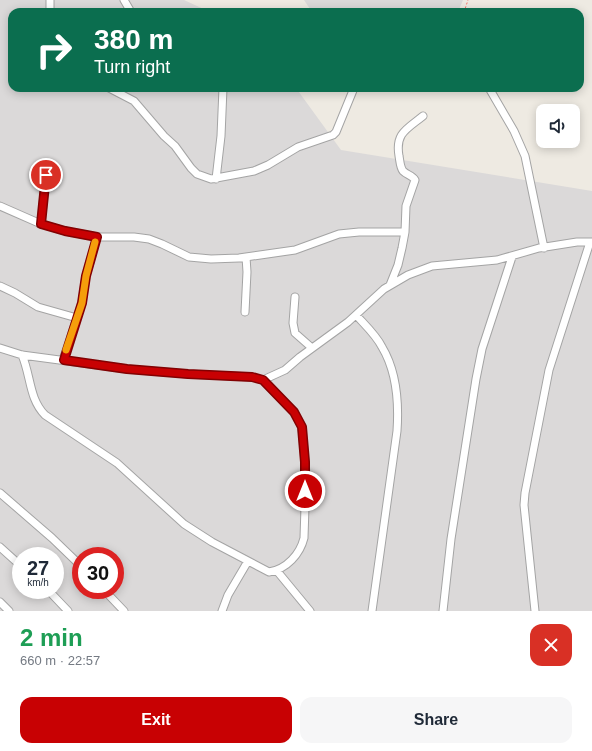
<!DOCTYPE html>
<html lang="en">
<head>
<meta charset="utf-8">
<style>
	:root { --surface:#fff; --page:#f6f6f7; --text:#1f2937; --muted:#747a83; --accent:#c80103 }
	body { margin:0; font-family:Helvetica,sans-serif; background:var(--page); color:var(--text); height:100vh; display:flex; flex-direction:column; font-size:15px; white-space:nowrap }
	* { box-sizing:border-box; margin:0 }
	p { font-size:13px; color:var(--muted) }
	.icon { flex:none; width:22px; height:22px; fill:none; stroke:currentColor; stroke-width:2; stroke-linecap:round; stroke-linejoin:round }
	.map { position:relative; height:611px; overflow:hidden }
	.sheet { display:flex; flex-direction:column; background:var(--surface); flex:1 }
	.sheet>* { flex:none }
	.top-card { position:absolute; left:8px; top:8px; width:576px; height:84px; border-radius:12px; box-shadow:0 2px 10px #0003; background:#0b6e4f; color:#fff; overflow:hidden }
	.fabs { position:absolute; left:536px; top:104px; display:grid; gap:8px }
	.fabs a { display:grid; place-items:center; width:44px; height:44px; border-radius:8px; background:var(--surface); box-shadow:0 2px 10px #0003; font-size:20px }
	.speed { position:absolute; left:12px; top:547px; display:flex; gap:8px; font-size:20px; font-weight:700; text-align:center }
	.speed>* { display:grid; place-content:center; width:52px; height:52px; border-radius:50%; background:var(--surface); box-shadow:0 2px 10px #0003; line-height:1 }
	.speed small { font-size:10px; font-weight:400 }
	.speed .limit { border:6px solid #d22; background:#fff; color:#111 }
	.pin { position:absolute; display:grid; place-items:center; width:34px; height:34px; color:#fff; margin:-17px; border:2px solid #fff; border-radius:50%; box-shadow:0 1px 4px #0007 }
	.me { position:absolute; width:44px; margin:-22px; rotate:0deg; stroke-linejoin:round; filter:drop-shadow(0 0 3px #0008) }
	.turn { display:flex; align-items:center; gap:14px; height:84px; padding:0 20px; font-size:18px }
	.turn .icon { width:52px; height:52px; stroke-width:2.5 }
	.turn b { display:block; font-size:28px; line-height:34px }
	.round { display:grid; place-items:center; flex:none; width:42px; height:42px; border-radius:12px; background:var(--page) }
	.headline { display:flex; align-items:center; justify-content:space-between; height:68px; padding:0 20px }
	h1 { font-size:24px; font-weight:700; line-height:30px; color:#1e9e55 }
	.cta { display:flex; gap:8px; margin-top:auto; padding:8px 20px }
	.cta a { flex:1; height:46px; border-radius:12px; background:var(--accent); color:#fff; font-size:16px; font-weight:700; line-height:46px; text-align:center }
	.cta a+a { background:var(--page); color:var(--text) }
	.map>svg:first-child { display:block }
	.residential { fill:#dbd9d9; fill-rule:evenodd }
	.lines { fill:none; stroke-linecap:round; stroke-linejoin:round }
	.street-casing { stroke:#a4a4a4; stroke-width:9 }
	.path { stroke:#f97568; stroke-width:1; stroke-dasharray:2 2; stroke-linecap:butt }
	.street { stroke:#fff; stroke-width:7 }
	.route-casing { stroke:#820102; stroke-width:10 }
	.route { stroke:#c80103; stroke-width:7 }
	.slow { stroke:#f59e0b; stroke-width:7 }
</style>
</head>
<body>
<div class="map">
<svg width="592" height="611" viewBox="0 0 592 611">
	<rect width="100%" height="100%" fill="#eeeae2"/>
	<path class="residential" d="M0,0h184l26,12h-198v76h284l45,62 251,41v420h-592zM21,556h34v34h-34zM81,556h34v34h-34z
		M304,0h159l-5,12h-146z"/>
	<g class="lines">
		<g class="street-casing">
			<path id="street" d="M50,0v12
				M124,0l7,12
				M109,88l25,13 30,35 11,10 16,22 6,6 14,5 43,-8 14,-6 30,-18 35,-12 3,-3 18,-44
				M489,88l25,43 11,25 19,92
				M216,179l5,-43 2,-48
				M0,206l41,18 24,7 32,6 -11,39 -4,27 -5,15
				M41,224l5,-49
				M97,237h37l15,2 13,5 27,13 22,2 28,-1 56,-8 44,-16 20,-2h46
				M390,285l8,-20 4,-17 3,-16 1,-26 9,-26c-3,-5 -8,-5 -12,-9 -3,-4 -3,-10 -4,-15 -4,-23 8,-27 24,-40
				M0,286l15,7 23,14 39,11 -14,42
				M295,297l-2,26 2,10 17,15
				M245,312l2,-40 -1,-15
				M356,315c9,10 20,20 26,32 15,25 17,55 15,84l-25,180
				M0,348l22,7 105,14 61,5 64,3 11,3 31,32 8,15 4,48 -2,63c-4,16 -17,31 -35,34l-57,-30 -28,-18 -67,-61 -72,-48c-16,-16 -14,-39 -23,-60
				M263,380l22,-10 15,-13 48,-35 36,-33 24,-14 24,-9 65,-6 42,-12 38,-6h15
				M0,493l52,45 29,28
				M0,547l21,19
				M277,571l33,40
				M48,590l20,21
				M104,590l20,21
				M0,602l9,9
				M222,611l6,-16 20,-34
				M443,611l8,-72 25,-160 6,-30 30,-92
				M535,611l-11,-106 1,-12 24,-123 41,-128"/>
		</g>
		<path class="path" d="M464,12l4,-12"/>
		<use href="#street" class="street"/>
	</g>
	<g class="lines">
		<g class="route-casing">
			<path id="route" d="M46,175l-5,49 24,7 32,6 -11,39 -4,27 -18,57 63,9 61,5 64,3 11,3 31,32 8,15 3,35v29"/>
		</g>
		<use href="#route" class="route"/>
		<path class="slow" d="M66,350l16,-47 4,-27 9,-34"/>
	</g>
</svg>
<div class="fabs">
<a><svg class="icon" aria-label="sound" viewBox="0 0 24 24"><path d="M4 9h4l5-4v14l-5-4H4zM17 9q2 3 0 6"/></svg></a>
</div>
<div class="speed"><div>27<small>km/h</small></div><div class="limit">30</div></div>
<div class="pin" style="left:46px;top:175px;background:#d93025"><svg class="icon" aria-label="arrive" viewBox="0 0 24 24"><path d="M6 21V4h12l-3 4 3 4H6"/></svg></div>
<svg class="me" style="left:305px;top:491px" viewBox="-20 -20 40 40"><circle r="17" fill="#c80103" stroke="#fff" stroke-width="3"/><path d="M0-11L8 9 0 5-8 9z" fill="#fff"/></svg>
<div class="top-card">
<div class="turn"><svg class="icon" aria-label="right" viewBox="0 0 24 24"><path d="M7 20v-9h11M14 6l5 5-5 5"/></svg><div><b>380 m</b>Turn right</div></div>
</div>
</div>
<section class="sheet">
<div class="headline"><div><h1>2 min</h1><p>660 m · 22:57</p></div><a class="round" style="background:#d93025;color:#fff"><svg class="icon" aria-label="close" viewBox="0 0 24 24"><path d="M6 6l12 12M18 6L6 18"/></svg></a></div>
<div class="cta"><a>Exit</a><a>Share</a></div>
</section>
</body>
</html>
